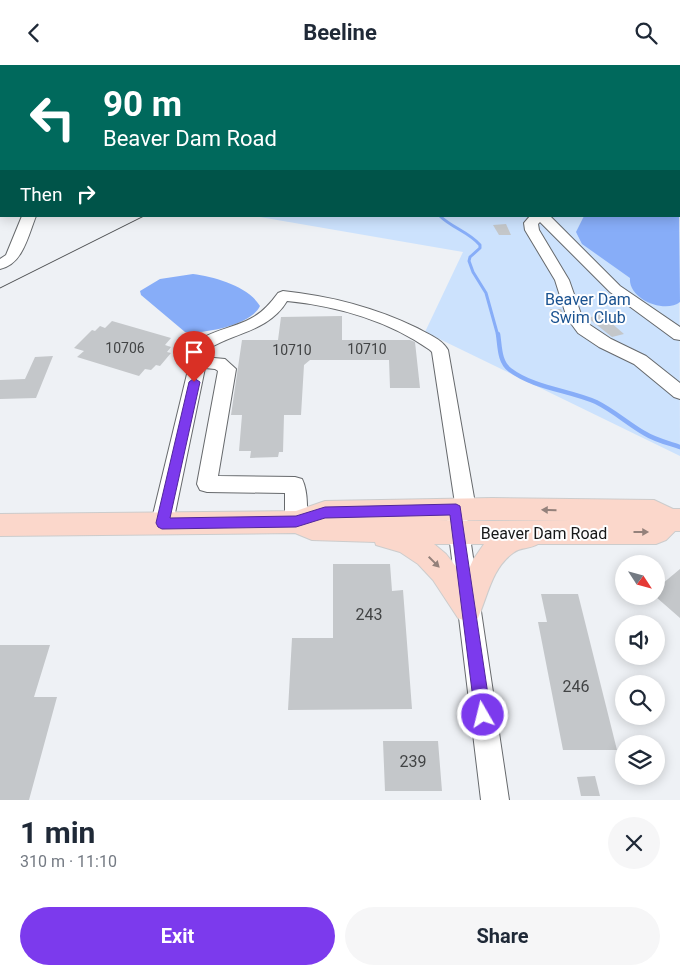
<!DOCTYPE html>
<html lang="en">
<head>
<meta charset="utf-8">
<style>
	:root { --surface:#fff; --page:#f6f6f7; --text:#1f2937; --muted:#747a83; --accent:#7c3aed }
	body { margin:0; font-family:Roboto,sans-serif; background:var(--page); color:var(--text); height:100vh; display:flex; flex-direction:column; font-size:19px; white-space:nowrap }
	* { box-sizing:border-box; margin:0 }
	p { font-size:16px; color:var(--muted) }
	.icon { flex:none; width:28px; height:28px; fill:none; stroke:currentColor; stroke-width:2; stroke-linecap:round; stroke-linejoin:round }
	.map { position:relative; height:735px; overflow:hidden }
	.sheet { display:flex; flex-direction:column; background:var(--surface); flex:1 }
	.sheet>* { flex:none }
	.hud { position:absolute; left:0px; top:0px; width:680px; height:152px; box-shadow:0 2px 12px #0003; background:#00695c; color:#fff; overflow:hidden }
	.needle { width:32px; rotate:126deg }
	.tools { position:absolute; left:615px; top:490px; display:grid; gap:10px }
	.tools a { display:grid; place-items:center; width:50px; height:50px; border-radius:50%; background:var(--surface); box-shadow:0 2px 12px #0003; font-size:25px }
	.pin { position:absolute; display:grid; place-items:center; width:42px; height:42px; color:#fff; margin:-51px -21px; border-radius:50% 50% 50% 0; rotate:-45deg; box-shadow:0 0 5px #0007 }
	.pin .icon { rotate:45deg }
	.me { position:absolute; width:55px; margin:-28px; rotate:352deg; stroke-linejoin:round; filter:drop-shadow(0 0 4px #0008) }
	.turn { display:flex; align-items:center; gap:18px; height:105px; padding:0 20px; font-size:22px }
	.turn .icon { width:65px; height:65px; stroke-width:2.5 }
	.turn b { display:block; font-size:35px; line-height:42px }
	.then { display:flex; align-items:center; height:48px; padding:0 20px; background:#0003; gap:10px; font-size:19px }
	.round { display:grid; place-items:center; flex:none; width:52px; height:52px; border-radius:26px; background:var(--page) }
	.head { display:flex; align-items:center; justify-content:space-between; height:85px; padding:0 20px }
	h1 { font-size:30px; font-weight:700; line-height:38px }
	.button { display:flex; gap:10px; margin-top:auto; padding:10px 20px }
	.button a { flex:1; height:58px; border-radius:30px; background:var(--accent); color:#fff; font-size:20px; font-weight:700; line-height:58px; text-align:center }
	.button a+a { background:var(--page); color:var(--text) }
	header { display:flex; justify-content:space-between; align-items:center; height:65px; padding:0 20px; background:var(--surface); font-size:22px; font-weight:700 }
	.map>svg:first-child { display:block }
	.green { fill:#cce2fd }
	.water { fill:#87adf8 }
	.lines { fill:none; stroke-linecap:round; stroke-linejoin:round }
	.stream-far1 { stroke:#87adf8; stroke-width:3 }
	.stream { stroke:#87adf8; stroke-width:4.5 }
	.building { fill:#c4c7ca }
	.minor-casing { stroke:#66696c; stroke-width:2 }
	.major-casing { stroke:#ccc; stroke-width:2 }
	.minor { fill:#fff; fill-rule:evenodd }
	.major { fill:#fbd7cb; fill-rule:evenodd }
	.tram { stroke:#4d4f51; stroke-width:1 }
	.oneway { fill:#94817b }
	.route { fill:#7c3aed; stroke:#51269a }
	.labels { text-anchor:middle; stroke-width:4; stroke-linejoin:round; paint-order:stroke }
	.number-label { font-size:14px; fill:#424445 }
	.park-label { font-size:16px; fill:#1a5290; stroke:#fefeff }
	.street-label { font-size:16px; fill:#171819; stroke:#fefeff }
	.near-number-label { font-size:16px; fill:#424445 }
</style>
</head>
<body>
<header><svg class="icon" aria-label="back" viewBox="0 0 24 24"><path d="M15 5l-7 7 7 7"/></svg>Beeline<svg class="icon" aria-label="search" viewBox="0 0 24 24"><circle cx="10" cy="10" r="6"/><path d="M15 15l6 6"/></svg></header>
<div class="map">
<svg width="680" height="735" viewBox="0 0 680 735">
	<rect width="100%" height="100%" fill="#eef1f5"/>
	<path class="green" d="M69,0h348l-350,1z
		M679,84l1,307 -255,-124 38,-80 -209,-36h425z"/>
	<path class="water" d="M679,140l1,97c-15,12 -52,-3 -50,-24l-48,-34 -6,-12 8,-16h95z
		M193,209c22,3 55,12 67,32 -9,19 -56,28 -75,26l-44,-37 -1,-4 20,-12z"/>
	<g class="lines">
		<path class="stream-far1" d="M440,151c12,12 29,16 40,29v3l-10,9 -1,4 4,11 13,21 12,43"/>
		<path class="stream" d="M498,269c2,12 1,28 12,36 24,18 58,20 86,32 18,9 31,21 48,31 11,7 24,10 36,14"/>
	</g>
	<path class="building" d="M506,159l5,11h-12l-6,-10z
		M550,244h11l7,14 -12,1z
		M601,249l23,20 -12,3 -24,-19z
		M342,251v24h68l5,2 5,46h-30l-1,-28h-79l-6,5 -3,50h-17l-1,37h-4l-1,5 -28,1 1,-7h-12l3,-36h-11l11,-75h36l3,-23z
		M112,256l59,17 -6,7 6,2 -4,5 4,1 -11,13 -4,-1 -5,5 -6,-1 -6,7 -62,-19 7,-6 -10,-3 18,-18 3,1 5,-5 5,2z
		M53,291l-17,42 -36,1v-19l25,-1 10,-22z
		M333,499h57l2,27 11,-1 9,119 -124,1 4,-72h41z
		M680,504v49l-24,-21v-8z
		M541,529h37l39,156h-54l-25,-128h9z
		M0,580h50l-16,52h23l-28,103h-29z
		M383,676h55l4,50h-57z
		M595,711l5,20h-19l-4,-19z"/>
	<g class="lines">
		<g class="minor-casing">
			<path id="minor" d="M504,0h12l1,1h-12z
				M679,9h1v6h-1z
				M679,35h1v7h-1z
				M679,73h1v6h-1z
				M680,89v8h-1v-7z
				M0,92h1v8h-1z
				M22,151h14c-8,20 -13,48 -36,53v-10l6,-4z
				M530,151h20l70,70 60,41v13l-6,-1 -64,-47 -70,-70 -2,2 1,6 30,50 13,37 8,8 21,14 35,17 34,27v16l-6,-2 -40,-33 -35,-17 -21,-14 -11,-15 -12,-38 -30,-50 -1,-7z
				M283,226c47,5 91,16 134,37 11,6 25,11 31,22l28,159 -3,6 -6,2 42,283h-28l-34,-282 3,-6 6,-2 -24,-158 -2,-2c-41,-29 -93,-44 -143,-49 -18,30 -51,31 -79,48l-5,5v3l22,2 11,10 -18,107 77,1 7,2c6,12 7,38 1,49l-7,3 -7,-3 -4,-6v-29l-78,-1 -7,-2 -3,-6 21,-113 -3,-2 -10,-1 -32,155 -4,6 -7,3 -7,-3 -4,-6 37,-153 -2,-17c13,-21 43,-23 64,-34 12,-6 20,-15 28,-26z"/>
		</g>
		<g class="major-casing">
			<path id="major" d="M492,433l162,2 19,9h7v22h-5l-9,9 -10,4h-118c-8,5 -18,3 -25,9 -21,15 -25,42 -35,65l-10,4 -10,-4 -25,-38 -15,-16 -18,-12 -24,-7 -1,-3 -63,-2 -17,-7 -295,3v-22l296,-3 29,-10zM492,455l78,1h-132zM434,479h50l-11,16 -8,18 -19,-24z"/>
		</g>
		<use href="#minor" class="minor"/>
		<use href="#major" class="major"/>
		<path class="tram" d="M426,1l4,-1
			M0,223l144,-72"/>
	</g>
	<defs><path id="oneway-solid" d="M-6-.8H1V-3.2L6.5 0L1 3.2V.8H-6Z" transform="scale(1.25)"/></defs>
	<g class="oneway">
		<use href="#oneway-solid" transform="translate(549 445) rotate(-179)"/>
		<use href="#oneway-solid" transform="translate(641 467)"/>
		<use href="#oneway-solid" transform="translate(434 497) rotate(45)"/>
	</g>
	<path class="route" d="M194,313l6,4 -30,136 126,-2 29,-9 131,-3 4,2 31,209 -3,5 -5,2 -6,-2 -2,-5 -25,-200 -125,3 -29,9 -134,2 -4,-2 -2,-4 33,-141z"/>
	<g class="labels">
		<g class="number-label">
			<text x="125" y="288">10706</text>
			<text x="367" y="289">10710</text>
			<text x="292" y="290">10710</text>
		</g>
		<g class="park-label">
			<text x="588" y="240">Beaver Dam<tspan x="588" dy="18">Swim Club</tspan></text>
		</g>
		<g class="street-label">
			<text x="544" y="474">Beaver Dam Road</text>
		</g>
		<g class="near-number-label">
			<text x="369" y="555">243</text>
			<text x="576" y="627">246</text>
			<text x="413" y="702">239</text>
		</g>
	</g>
</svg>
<div class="tools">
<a><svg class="needle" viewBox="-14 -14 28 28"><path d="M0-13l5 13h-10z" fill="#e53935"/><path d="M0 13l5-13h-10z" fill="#747a83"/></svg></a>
<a><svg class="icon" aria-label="sound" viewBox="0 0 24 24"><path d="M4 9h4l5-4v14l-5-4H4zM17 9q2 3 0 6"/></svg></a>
<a><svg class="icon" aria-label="search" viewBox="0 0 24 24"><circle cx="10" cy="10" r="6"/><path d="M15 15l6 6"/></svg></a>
<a><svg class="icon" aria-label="layers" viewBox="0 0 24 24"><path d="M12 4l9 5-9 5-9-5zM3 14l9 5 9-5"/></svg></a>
</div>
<div class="pin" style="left:194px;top:317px;background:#d93025"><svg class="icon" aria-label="arrive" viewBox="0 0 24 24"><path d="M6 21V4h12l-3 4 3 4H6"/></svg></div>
<svg class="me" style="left:483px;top:650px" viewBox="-20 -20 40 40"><circle r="17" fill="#7c3aed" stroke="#fff" stroke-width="3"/><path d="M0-11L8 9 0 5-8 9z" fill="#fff"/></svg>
<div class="hud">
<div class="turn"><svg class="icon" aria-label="left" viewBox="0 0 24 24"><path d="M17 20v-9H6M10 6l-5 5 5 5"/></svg><div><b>90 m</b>Beaver Dam Road</div></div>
<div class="then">Then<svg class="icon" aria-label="right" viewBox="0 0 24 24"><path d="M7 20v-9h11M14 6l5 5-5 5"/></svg></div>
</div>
</div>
<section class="sheet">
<div class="head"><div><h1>1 min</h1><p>310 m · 11:10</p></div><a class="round"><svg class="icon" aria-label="close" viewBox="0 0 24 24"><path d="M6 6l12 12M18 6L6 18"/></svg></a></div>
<div class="button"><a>Exit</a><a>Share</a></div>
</section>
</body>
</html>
